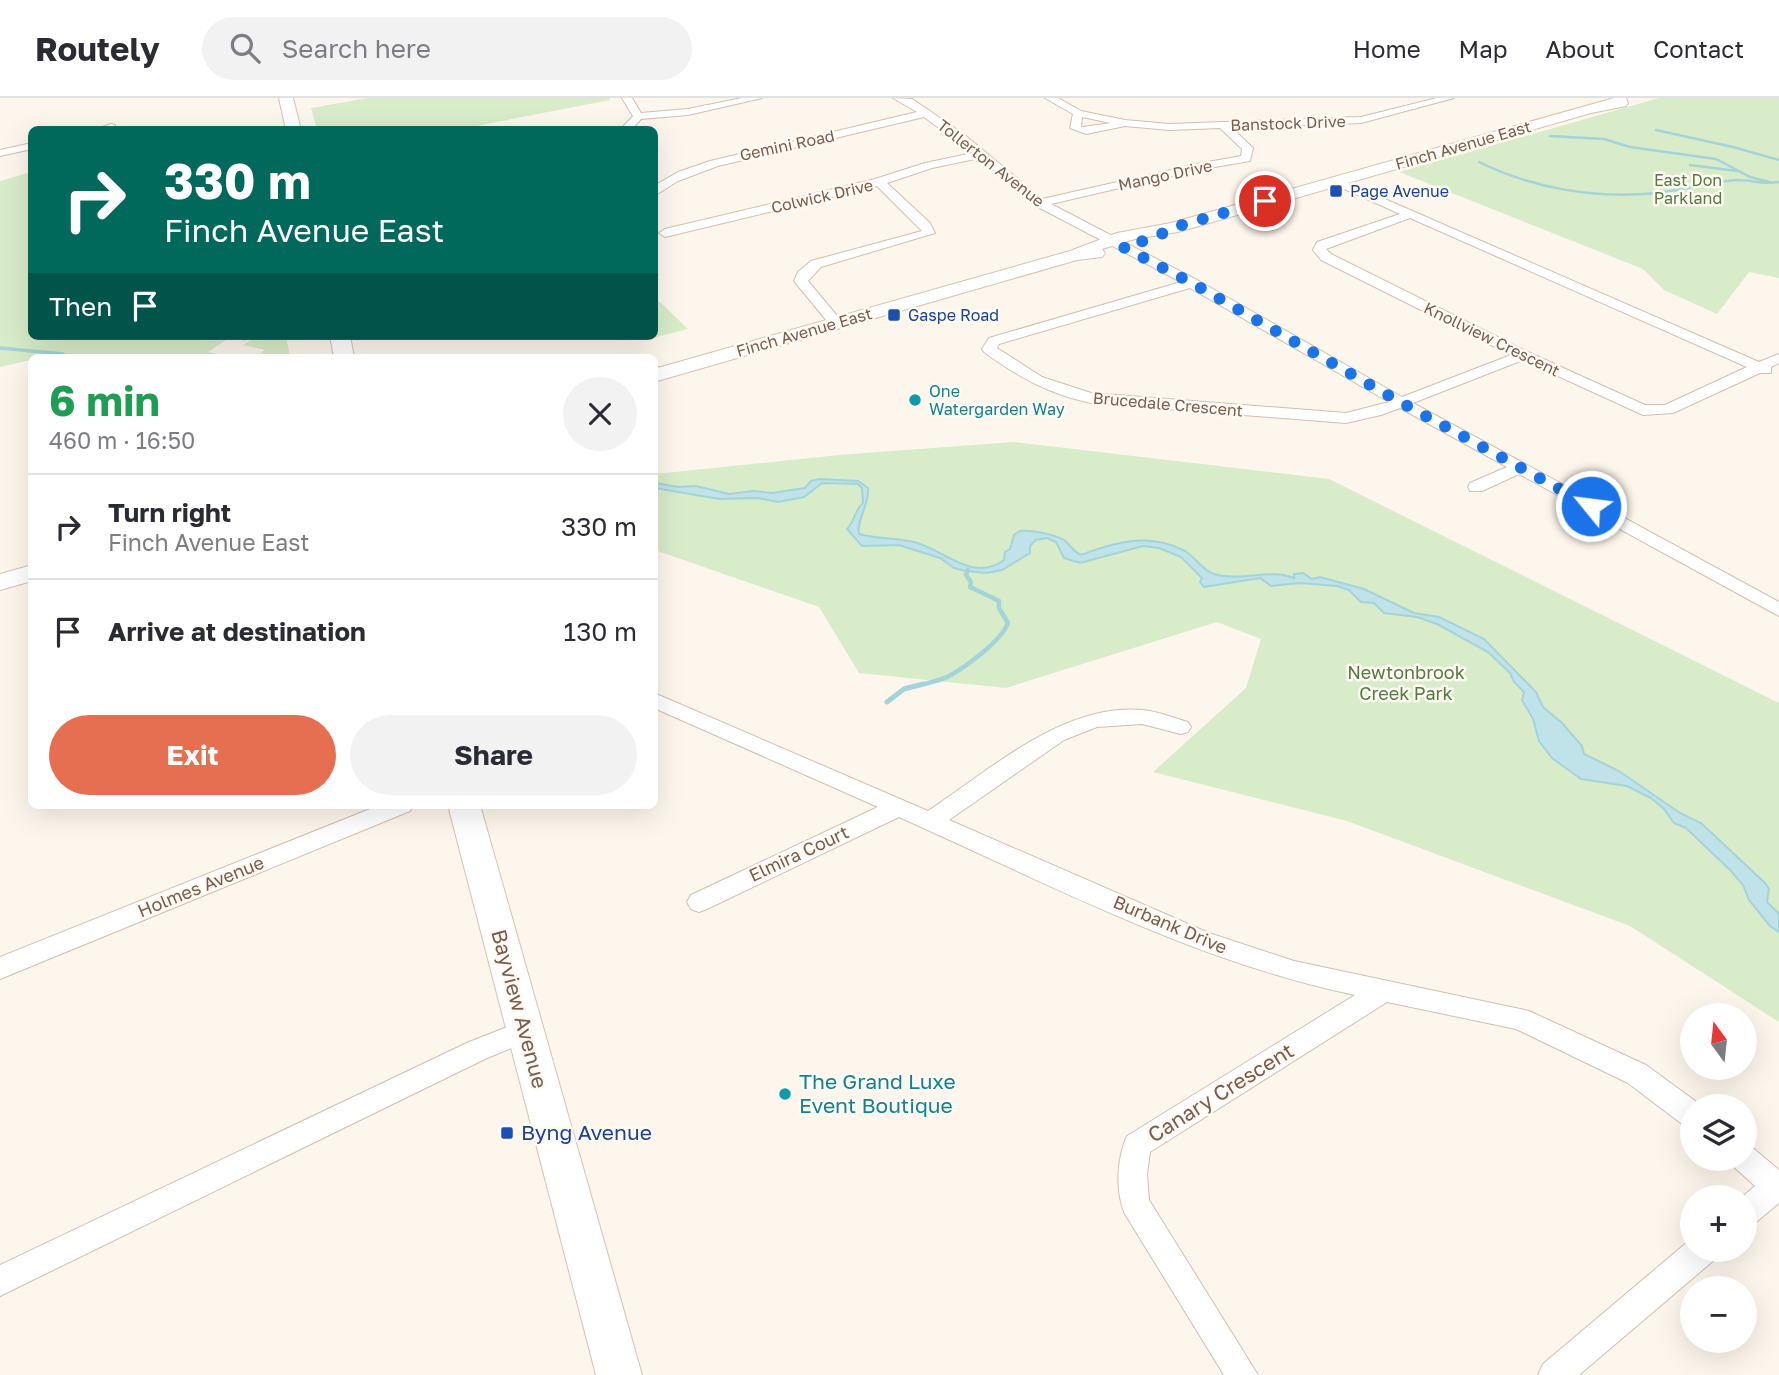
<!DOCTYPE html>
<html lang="en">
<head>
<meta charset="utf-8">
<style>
	:root { --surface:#fff; --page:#f2f2f3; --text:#2b2b33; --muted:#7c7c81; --line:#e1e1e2; --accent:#e76f51 }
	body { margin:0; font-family:"Golos Text",sans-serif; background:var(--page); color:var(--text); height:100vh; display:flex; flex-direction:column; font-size:26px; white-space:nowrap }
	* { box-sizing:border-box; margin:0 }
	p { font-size:23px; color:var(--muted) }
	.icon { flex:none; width:38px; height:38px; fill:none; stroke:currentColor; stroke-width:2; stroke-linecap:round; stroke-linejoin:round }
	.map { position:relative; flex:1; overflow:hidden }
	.side { position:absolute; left:28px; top:256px; width:630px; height:455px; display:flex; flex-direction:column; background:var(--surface); border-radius:10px; box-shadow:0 7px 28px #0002 }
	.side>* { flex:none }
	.banner { position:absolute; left:28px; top:28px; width:630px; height:214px; border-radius:10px; box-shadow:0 7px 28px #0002; background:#00695c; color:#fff; overflow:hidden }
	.needle { width:46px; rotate:345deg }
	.controls { position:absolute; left:1680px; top:905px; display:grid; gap:14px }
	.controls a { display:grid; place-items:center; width:77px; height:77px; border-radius:50%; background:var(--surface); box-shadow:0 7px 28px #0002; font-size:35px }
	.pin { position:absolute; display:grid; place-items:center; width:60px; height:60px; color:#fff; margin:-30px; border:4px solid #fff; border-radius:50%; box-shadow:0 2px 7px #0007 }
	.me { position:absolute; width:77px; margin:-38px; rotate:299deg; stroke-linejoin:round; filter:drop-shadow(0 0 5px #0008) }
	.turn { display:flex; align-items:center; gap:24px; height:147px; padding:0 21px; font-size:32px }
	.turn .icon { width:91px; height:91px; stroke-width:2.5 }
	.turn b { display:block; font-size:49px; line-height:60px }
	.then { display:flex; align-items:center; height:66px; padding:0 21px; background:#0003; gap:14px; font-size:26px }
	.round { display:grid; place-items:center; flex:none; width:74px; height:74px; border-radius:37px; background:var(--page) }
	.headline { display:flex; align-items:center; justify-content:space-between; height:119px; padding:0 21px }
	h1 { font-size:42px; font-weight:700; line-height:52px; color:#1e9e55 }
	.primary-button { display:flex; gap:14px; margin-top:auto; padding:14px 21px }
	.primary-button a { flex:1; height:80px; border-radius:42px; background:var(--accent); color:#fff; font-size:28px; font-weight:700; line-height:80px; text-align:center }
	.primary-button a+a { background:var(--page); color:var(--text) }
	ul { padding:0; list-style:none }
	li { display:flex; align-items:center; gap:21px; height:105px; padding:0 21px; border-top:2px solid var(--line) }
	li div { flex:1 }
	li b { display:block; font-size:26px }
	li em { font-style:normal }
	header { display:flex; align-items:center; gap:42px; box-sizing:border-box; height:98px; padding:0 35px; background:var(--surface); border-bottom:2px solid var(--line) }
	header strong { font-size:33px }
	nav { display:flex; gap:38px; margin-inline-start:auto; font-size:24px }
	.search { width:490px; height:63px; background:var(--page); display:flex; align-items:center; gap:18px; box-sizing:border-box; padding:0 24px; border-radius:38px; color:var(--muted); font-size:26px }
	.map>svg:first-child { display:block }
	.green { fill:#d8ecc9 }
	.water { fill:#bfe3e8; stroke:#a5d3da; stroke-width:2 }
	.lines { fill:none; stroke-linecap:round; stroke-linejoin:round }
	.stream-far3 { stroke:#a5d3da; stroke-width:2.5 }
	.stream-far2 { stroke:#a5d3da; stroke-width:3.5 }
	.stream-far1 { stroke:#a5d3da; stroke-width:4.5 }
	.stream { stroke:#a5d3da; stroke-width:5 }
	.street-casing { stroke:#d1beb0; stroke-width:2 }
	.secondary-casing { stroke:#d6c0b0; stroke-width:2 }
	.street { fill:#fff; fill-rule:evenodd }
	.secondary { fill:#fff; fill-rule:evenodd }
	.route { stroke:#1a73e8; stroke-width:12; stroke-dasharray:0 21.6 }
	.transit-dot { fill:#1a4fb4; stroke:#fffaf3; stroke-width:2.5 }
	.culture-dot { fill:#0f9aa8; stroke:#fffaf3; stroke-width:2.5 }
	.labels { text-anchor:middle; stroke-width:5; stroke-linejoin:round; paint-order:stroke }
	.far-street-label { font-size:16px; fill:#7a5c4d; stroke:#fffaf3 }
	.far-park-label { font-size:16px; fill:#537a41; stroke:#fffaf3 }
	.far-transit-label { font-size:16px; fill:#164399; stroke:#fffaf3; text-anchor:start }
	.far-culture-label { font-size:16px; fill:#0d838f; stroke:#fffaf3; text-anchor:start }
	.park-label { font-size:18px; fill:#537a41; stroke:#fffaf3 }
	.street-label { font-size:18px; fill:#7a5c4d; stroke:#fffaf3 }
	.near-street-label { font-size:21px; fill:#7a5c4d; stroke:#fffaf3 }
	.near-culture-label { font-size:21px; fill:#0d838f; stroke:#fffaf3; text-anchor:start }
	.near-transit-label { font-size:21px; fill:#164399; stroke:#fffaf3; text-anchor:start }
</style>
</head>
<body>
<header>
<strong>Routely</strong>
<div class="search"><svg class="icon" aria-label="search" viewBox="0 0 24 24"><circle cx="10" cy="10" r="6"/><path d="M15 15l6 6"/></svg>Search here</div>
<nav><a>Home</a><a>Map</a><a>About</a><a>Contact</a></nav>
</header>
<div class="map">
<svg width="1779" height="1277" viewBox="0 0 1779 1277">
	<rect width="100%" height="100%" fill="#fdf6ec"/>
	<path class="green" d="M368,0h241l1,2 -149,29h-144l-6,-21z
		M1659,0h120v180l-30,-6 -32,42 -53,-24 -21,-21 -244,-97z
		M31,74l1,164h200l-24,16 22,5h-198l-1,3 -31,7v-186z
		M660,204l28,27 -39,10 -3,-3h8l1,-33z
		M251,238h35l4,21h-35l10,-7 -22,-5 11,-7 -13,4z
		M1013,344l316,37 450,224v319l-149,-96 -283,-105 -194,-49 93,-84 15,-49 -44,-17 -211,66 -147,-15 -40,-66 -164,-57v-76l184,-19z"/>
	<path class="water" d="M820,381l38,2 10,7c2,15 -12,33 -9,46 18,5 37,4 55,8 31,8 59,41 90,18l1,-8 5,-3 4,-14 6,-4c11,-1 34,3 44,9 7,5 8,11 17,15 34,-13 69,-23 104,-4 10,6 18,20 29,23 26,8 55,-6 80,4v-4l9,-1 9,6 8,-2 44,12 50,24 25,4 45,22 52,53 7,15 19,16 20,23 2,8 35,17 61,42 21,10 64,60 4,6 -2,13 12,12v18l-9,-6 -21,-26 -6,-15 -12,-14 -45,-43 -12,-5 -10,-14 -13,-11 -24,-12 -46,-7 -29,-21 -13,-17 -6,-22 -11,-19 2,-8 -10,-10 -4,-9 -22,-21 -51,-28 -20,-7 -33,-4 -10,-10 -13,-1 -12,-12 -12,-4 -37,-3 -29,3 -11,-8 -56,9 -4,-5 2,-4 -21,-21 -22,-9 -16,-2 -63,17 -16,-5 -8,-16 -9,-4 -11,2 -6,6v7l-28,17 -15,3 -21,-2 -12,-3 -14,-10 -41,-13 -37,1 -15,-17c8,-8 8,-20 16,-26l-1,-15 -4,-4 -36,-1 -18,14 -26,5 -20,-4 -39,1 -64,-11v-5l23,4 18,-1 33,8 25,-3 18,2 33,-5 6,-7z"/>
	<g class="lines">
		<path class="stream-far3" d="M1656,32l77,17 46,13
			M1550,38l54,3 26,8 86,12 34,18 23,6
			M1479,64c55,27 117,37 178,31 26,-3 53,-11 80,-13 15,0 26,5 42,2
			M1690,67l47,6"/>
		<path class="stream-far2" d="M0,250l63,6"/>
		<path class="stream-far1" d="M916,588c11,-3 24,-5 33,-10 18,-10 52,-35 59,-53l-9,-15v-7l-29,-14 1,-5 -5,-7 2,-5"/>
		<path class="stream" d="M887,604l17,-13 19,-5"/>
		<g class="street-casing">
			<path id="street" d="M622,0h10l9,15 47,-4 54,-11h20l-74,17 -47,4 -10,11h-11l13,-14z
				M893,0l19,1 18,12 36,25 76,63 155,-35 44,-8 1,-7 -22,-21 -51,2 -44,-4 -39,8 -16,-6 3,-14 -28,-16h13l23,13 44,9 44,4 192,-7 76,-19h17l-93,25 -129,5 21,20 -3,13 -53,9 -146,34 146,76 205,117 109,-42 -190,-95 -8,-10 4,-8 83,-28 -69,-31v-4h8l420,183 20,-8v9l-8,4v6h-11l-87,40 -30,2 -120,-55 -110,43 366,199v14l-260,-142 -37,17h-12l-2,-4 2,-4 37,-16 -107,-59 -19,7 -35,8 -255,-20c-42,-9 -73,-26 -107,-51l-2,-3 7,-11 192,-56 -145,-76 -56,-48 -48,10 -45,15 43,40 5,10 -114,34 -13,14 35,42 -7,4 -5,-1 -37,-45 4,-9 13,-11 111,-30 -45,-45 -212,51 -6,-4 6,-4 210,-50 50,-16 48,-10 -49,-36 -206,49 -40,15 -24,15v-10l24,-14 32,-11 207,-49zM1082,19l29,6 -28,4h-2zM1410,120l337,149 -82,38h-20l-117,-53 -197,-98 -5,-5zM1190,190l199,114 -43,11 -255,-20 -49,-16 -45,-29 2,-4z
				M111,26l4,1v4l-21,1z
				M32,45v6l-32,7v-6z
				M654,595l274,118c62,-41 135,-108 214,-101 15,1 32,8 46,12l3,5 -3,5 -7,2 -39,-10 -45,3 -33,13 -115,80 260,113 85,28 235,50 117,54 56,41h-10v22l-10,-4 -54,-41 -112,-54 -129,-27 -237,150 -3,22 2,26 109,175h-34l-99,-161c-10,-23 -8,-56 2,-78l228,-141c-159,-33 -308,-112 -456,-178l-192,92 -8,3 -8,-3 -4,-7 4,-7 187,-88 -224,-99z
				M380,707h33l-3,6 -410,168v-22z
				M525,922l9,3 4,8 -4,8 -47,19 -487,238v-31l469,-223z
				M1745,1047l9,4 25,21v33l-24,20 -10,4v-30h-3l13,-11 -21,-19 -4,-9h15z
				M1691,1141l1,11h25l-4,11 -134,114h-41l5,-11z"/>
		</g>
		<g class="secondary-casing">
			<path id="secondary" d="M279,0h14l8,32h-15z
				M1614,0h12l2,5 -2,3 -35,7 -413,119 -43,7 -33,10 3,4 -3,4 -25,3 -423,122v-13l416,-118 47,-18 54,-10z
				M330,238h20l4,21h-20z
				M32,467v16l-32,9v-16z
				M448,707h32l162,570h-46z"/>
		</g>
		<use href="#street" class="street"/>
		<use href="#secondary" class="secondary"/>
	</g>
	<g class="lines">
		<path class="route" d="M1265,103l-93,27 -16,9 -33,10 69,36 208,119 191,104"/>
	</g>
	<g class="transit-dot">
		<rect x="1329" y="86" width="14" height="14" rx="3.5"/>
		<rect x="887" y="210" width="14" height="14" rx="3.5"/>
		<rect x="500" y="1028" width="14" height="14" rx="3.5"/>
	</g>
	<g class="culture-dot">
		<circle cx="915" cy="302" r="7"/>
		<circle cx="785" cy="996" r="7"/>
	</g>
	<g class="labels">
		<g class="far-street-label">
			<text transform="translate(1288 25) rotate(-2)" y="6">Banstock Drive</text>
			<text transform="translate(787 47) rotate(-12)" y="6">Gemini Road</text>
			<text transform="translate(1463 47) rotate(-16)" y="6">Finch Avenue East</text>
			<text transform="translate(991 65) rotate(38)" y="6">Tollerton Avenue</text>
			<text transform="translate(1165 77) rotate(-12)" y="6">Mango Drive</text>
			<text transform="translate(822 98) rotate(-13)" y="6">Colwick Drive</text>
			<text transform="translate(804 234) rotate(-16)" y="6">Finch Avenue East</text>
			<text transform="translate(1492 241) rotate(26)" y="6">Knollview Crescent</text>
			<text transform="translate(1168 306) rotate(5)" y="6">Brucedale Crescent</text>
		</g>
		<g class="far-park-label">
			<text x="1688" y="88">East Don<tspan x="1688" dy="18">Parkland</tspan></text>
		</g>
		<g class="far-transit-label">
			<text x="1350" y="99">Page Avenue</text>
			<text x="908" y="223">Gaspe Road</text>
		</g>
		<g class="far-culture-label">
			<text x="929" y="299">One<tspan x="929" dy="18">Watergarden Way</tspan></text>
		</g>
		<g class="park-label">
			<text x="1406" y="581">Newtonbrook<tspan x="1406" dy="21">Creek Park</tspan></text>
		</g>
		<g class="street-label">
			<text transform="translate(799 756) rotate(-25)" y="6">Elmira Court</text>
			<text transform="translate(201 789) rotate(-22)" y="6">Holmes Avenue</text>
			<text transform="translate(1170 827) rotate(23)" y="6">Burbank Drive</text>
		</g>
		<g class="near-street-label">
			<text transform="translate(519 911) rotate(75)" y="7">Bayview Avenue</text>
			<text transform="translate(1221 995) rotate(-32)" y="7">Canary Crescent</text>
		</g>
		<g class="near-culture-label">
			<text x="799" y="991">The Grand Luxe<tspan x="799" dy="24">Event Boutique</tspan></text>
		</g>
		<g class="near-transit-label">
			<text x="521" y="1042">Byng Avenue</text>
		</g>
	</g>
</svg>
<div class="controls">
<a><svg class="needle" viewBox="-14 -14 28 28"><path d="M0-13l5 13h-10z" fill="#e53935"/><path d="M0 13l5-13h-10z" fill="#7c7c81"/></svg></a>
<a><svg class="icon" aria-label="layers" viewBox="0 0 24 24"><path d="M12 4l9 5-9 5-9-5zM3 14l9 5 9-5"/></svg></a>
<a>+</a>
<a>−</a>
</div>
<div class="pin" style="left:1265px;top:103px;background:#d93025"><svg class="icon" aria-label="arrive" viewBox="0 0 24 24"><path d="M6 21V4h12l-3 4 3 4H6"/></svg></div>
<svg class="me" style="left:1591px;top:408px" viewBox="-20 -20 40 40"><circle r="17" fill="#1a73e8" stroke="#fff" stroke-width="3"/><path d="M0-11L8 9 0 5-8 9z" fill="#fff"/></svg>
<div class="banner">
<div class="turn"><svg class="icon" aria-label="right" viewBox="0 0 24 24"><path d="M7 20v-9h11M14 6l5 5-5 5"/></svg><div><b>330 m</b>Finch Avenue East</div></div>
<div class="then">Then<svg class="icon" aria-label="arrive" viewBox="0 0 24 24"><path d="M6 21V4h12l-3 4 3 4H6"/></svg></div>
</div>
<section class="side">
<div class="headline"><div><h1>6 min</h1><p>460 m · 16:50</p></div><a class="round"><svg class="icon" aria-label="close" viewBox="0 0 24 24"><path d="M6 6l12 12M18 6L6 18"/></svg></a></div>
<ul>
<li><svg class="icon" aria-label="right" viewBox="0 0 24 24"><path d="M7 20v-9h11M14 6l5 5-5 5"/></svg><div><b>Turn right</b><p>Finch Avenue East</p></div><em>330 m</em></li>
<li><svg class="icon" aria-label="arrive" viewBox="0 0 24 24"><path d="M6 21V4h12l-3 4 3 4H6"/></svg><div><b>Arrive at destination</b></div><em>130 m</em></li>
</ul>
<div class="primary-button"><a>Exit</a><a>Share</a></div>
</section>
</div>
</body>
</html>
